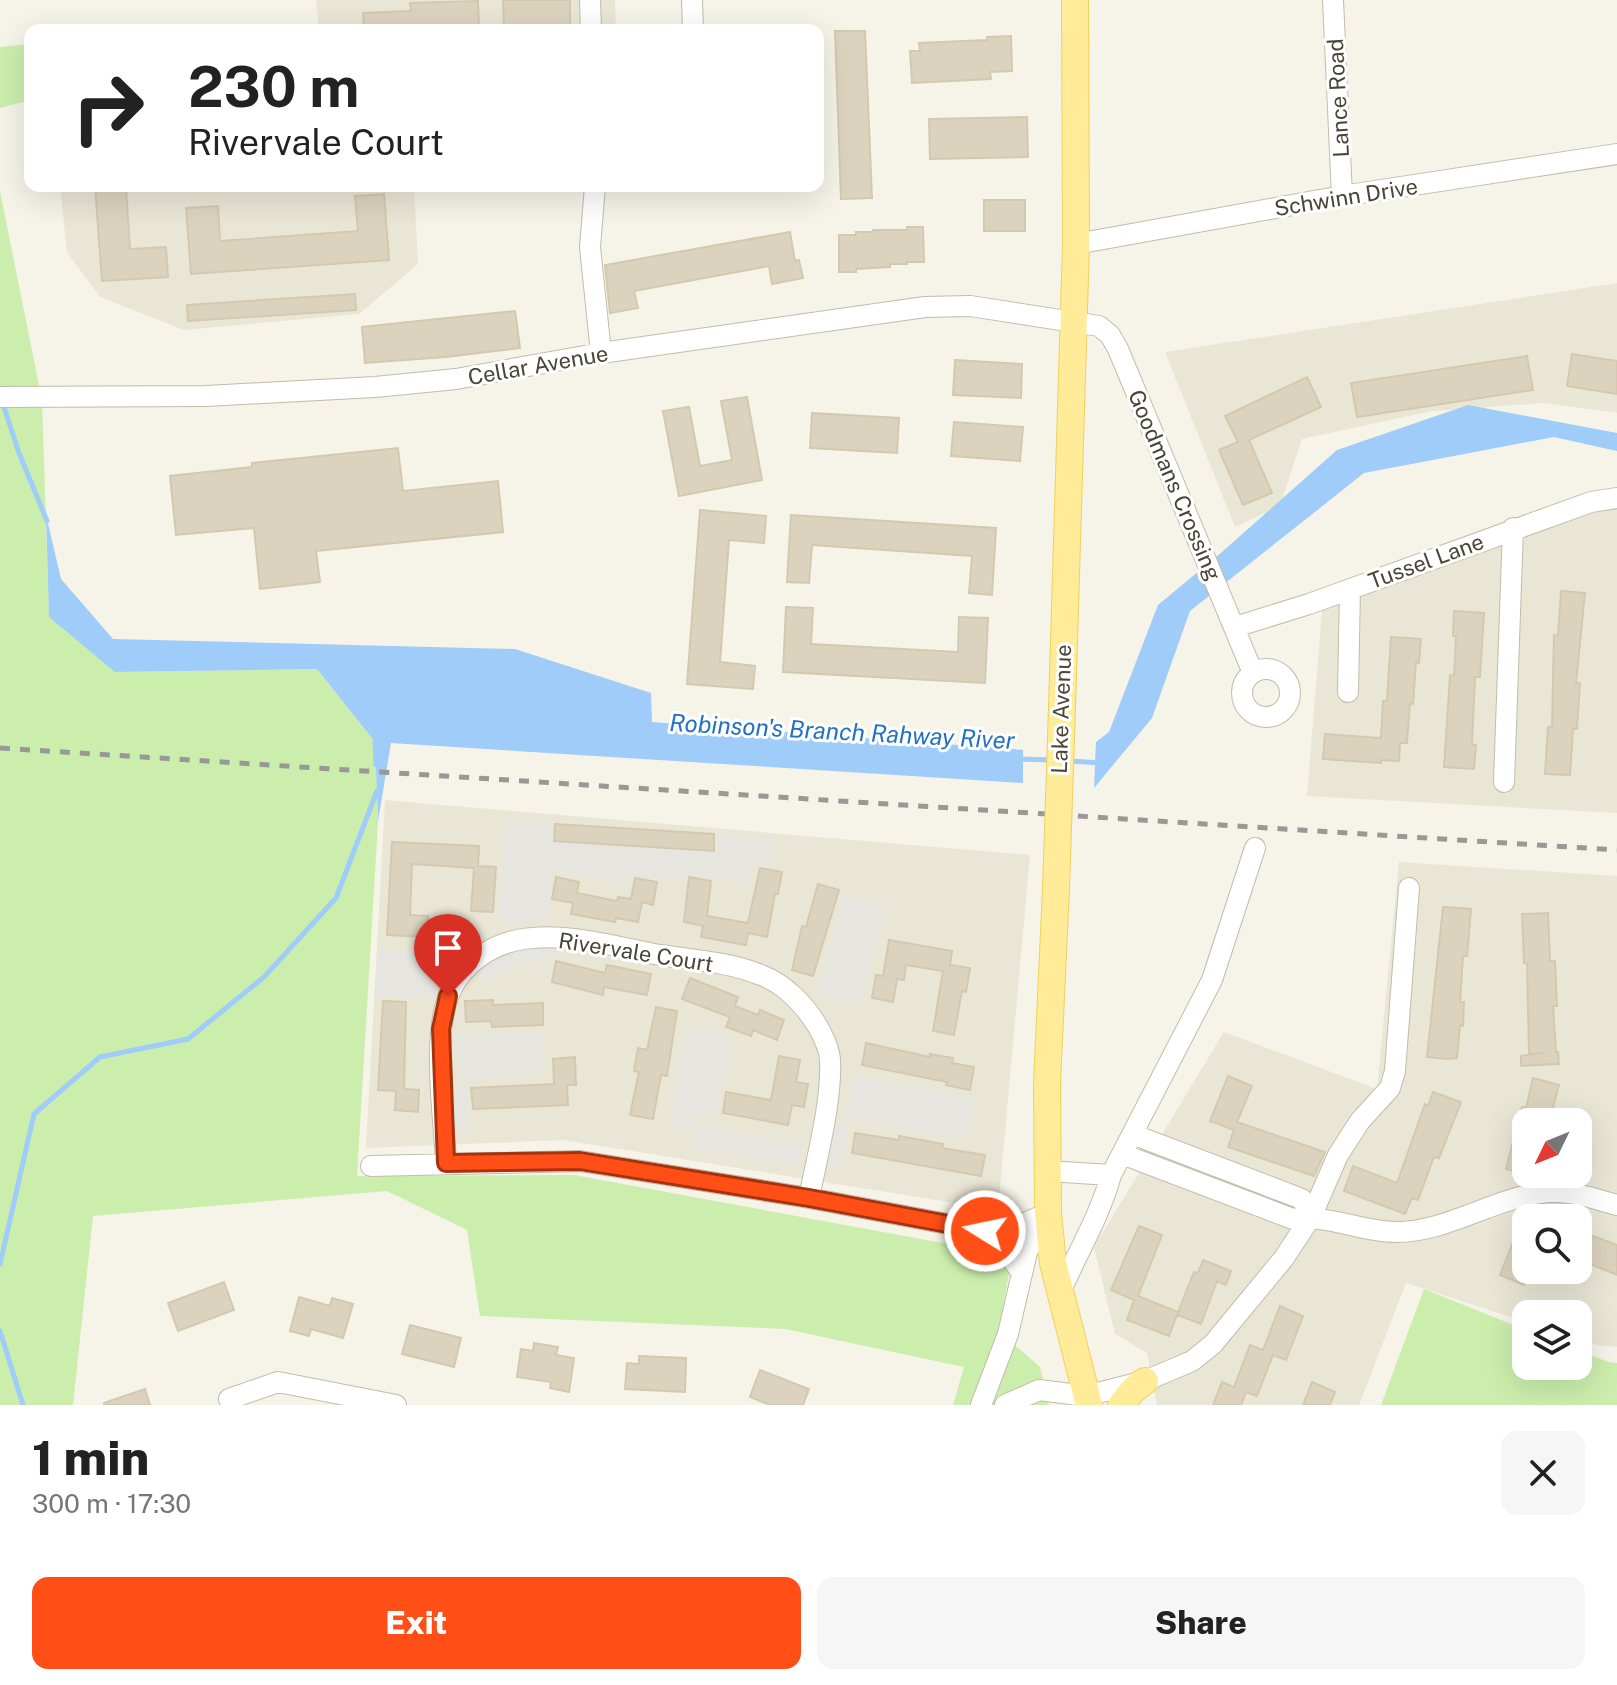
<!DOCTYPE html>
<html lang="en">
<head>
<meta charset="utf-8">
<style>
	:root { --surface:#fff; --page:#f6f6f6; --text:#222; --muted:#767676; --accent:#ff4e16 }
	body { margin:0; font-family:"Public Sans",sans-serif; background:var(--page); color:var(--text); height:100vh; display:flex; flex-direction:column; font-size:30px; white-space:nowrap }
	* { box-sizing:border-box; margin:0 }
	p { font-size:26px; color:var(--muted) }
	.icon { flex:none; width:44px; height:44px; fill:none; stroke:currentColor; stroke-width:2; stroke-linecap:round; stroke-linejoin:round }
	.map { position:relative; height:1405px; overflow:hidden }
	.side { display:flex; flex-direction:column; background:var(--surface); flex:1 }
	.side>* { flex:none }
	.top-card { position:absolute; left:24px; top:24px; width:800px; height:168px; border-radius:16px; box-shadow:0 8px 32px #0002; background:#fff; color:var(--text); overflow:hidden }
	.needle { width:52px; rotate:227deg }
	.buttons { position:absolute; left:1512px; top:1108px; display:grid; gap:16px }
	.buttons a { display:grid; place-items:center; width:80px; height:80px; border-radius:16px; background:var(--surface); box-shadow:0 8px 32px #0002; font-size:40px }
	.pin { position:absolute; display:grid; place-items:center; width:68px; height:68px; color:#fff; margin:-82px -34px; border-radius:50% 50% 50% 0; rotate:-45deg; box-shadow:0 0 8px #0007 }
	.pin .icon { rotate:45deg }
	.me { position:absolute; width:88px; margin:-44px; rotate:280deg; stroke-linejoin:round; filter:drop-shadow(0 0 6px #0008) }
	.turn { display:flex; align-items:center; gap:28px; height:168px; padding:0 32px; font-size:36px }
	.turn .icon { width:104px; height:104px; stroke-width:2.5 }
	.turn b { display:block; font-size:56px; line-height:68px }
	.round { display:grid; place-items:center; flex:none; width:84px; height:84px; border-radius:16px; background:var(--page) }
	.head { display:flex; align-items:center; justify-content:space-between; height:136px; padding:0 32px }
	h1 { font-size:48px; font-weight:800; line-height:60px }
	.cta { display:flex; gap:16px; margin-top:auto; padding:16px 32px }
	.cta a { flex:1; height:92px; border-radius:16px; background:var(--accent); color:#fff; font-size:32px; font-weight:800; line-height:92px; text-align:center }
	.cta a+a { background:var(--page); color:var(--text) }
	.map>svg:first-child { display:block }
	.residential { fill:#eae6d6; fill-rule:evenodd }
	.green { fill:#cbeead }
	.parking { fill:#e7e5e0 }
	.water { fill:#9fccf8 }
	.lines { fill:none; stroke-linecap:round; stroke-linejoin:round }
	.stream { stroke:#9fccf8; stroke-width:5 }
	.building { fill:#dcd3bf; stroke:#d4c9af; stroke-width:2 }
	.minor-casing { stroke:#c2bcaa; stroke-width:22 }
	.major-casing { stroke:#f0d15c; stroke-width:28 }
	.minor { stroke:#fff; stroke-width:20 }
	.major { stroke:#ffeb98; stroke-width:26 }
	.rail { stroke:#989898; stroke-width:5; stroke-dasharray:10 10; stroke-linecap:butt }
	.major-bridge-casing { stroke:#f0d15c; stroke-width:28; stroke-linecap:butt }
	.major-bridge { stroke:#ffeb98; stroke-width:26 }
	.route-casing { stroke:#a6330e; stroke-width:20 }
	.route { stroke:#ff4e16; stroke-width:14 }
	.labels { text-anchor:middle; stroke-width:6; stroke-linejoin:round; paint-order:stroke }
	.street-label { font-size:22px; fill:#4a4436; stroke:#fff }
	.water-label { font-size:24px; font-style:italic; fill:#2371c2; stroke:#fff }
</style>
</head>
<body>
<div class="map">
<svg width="1617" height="1405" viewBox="0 0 1617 1405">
	<rect width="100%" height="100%" fill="#f6f3e8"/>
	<path class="residential" d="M316,0h299l1,30h-297z
		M60,186h361l-7,1 4,77 -59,50 -175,16 -84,-33 -33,-45z
		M1617,283v130l-73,-10 -112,8 -130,28 -22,67 -45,21 -70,-175z
		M1617,500v313l-310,-17 16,-197z
		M385,800l645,55 -32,355 -434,-70 -198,8z
		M1399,862l218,14v471l-19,-2 -20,-6v-25h-52v8l-120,-39 -47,122h-202l-10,-52 -32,-19 -21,-87 130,-215 153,57zM1526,1122h52v52h-52zM1526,1218h52v52h-52z"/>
	<path class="green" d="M30,44v56l-30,8v-61z
		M0,191l42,209 7,217 67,55 201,-3 58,73 3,80 -21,354 217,-1 418,77 17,21 -10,58 41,36 9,38h-96l11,-38 -179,-38 -305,-13 -13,-86 -80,-39 -294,25 -20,189h-73z
		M1424,1289l102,41v36h52v-16l30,12 9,1v42h-236z"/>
	<path class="parking" d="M505,821l50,4v16l158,10 2,-17 59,6 -4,26 -18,-2 -4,20 -64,-11 -3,10 -51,-9 -2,11 -74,-14 -3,3 -3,47 -25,-2 -1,6 -23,-1z
		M845,895l42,12 -28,98 -42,-12z
		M556,938l-2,23h-25l-14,3 -29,20 -14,-22z
		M377,950l71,3 -2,22h-10l-1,23 -60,-3z
		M687,1028l44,8 -14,80 -22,-4 -3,13 111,20 -4,21 -106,-19 2,-14 -26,-5z
		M541,1031l2,43 -83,4 -2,-43z
		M853,1076l121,20 -7,43 -121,-20z
		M467,1084l3,43 -25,1 -3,-43z
		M823,1121l26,4 -8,45 -26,-5z"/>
	<path class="water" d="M1468,405l149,28v18l-63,-14 -190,36 -174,138 -38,107 -58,70 2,-46 13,-10 49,-127 64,-53 115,-102z
		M46,515l15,64 52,60 402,10 136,44 1,29 371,28v33l-632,-40 -13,78 -3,-79 -58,-73 -202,3 -66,-55z"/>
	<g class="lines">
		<path class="stream" d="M3,404l16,49 28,68
			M375,742l1,23
			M1018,759l34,1
			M1070,761l30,2
			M0,1264l34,-150 66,-57 88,-18 76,-62 72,-79 41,-107
			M0,1331l23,74"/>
	</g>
	<path class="building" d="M503,0h67v30l-66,-2z
		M478,1l1,29h-115l-1,-17 48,-2 -1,-8z
		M835,31h30l7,167 -31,1z
		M1011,36l1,35 -22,1 1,7 -79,4 -2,-32h10l-1,-8 68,-3v-3z
		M1027,117l1,40 -98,2 -1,-40z
		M95,186h31l4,63 36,-2 2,30 -66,4z
		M384,194l5,66 -198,14 -5,-66 32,-2 2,35 138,-10 -3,-35z
		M984,200h41v31h-41z
		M907,227h16l1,35h-17v2h-17v3l-34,2v3h-17v-37h17v-3h17v-2h34z
		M790,232l5,29 4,-1 4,18 -31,6 -3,-18 -135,25 4,17 -28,5 -5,-48z
		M355,294l1,16 -168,11 -1,-16z
		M515,311l5,37 -74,9 -81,6 -3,-36z
		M1572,354l45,7v33l-50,-8z
		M1527,356l6,34 -176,27 -6,-34z
		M955,360l67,4 -1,34 -68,-3z
		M1307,377l14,30 -72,33 23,53 -29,12 -24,-55 19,-8 -13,-26z
		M747,397l15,83 -83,16 -16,-85 26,-4 11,59 32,-6 -11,-59z
		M812,413l87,5 -2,35 -87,-5z
		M954,422l69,5 -3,34 -69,-5z
		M398,448l5,43 95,-10 5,51 -187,19 4,31 -60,7 -6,-61 -78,7 -6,-59 82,-9v-4z
		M700,510l66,6 -2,27 -35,-3 -9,122 35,4 -2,23 -66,-5z
		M791,515l205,13 -4,67 -23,-2 3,-37 -160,-11 -3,38 -22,-1z
		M1561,591l24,2 -9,90h4l-3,46h-4l-3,46 -25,-1 3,-47h4l2,-92 4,1z
		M786,607l27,1 -2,36 147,8 1,-35 29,1 -3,65 -202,-11z
		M1454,611l30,2 -4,64h-5l-3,68h4l-2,24 -30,-2 6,-92 4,1 2,-40h-3z
		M1391,637l30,2 -2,24 -3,-1 -3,42 -3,-1 -3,40h-7l-1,18 -18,-1v3l-58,-4 2,-25 56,4 2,-37h4z
		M555,824l159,10v17l-160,-10z
		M392,842l87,4 -1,20 18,1 -3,45 -22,-1 3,-43 -62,-4 -2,51 18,1v6l22,1 -1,21 -24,-1 1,-6 -39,-2z
		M760,868l22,4 -4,22h-3l-8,43 -19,-4 -2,12 -45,-8 2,-11 -19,-4 5,-45 22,4 -4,35 41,7z
		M556,877l23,5 -2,11 40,8 1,-4 13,2 4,-21 22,4 -4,23 -11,-3 -4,20 -22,-4 -1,4 -44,-8 2,-11 -21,-4z
		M818,884l21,6 -26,86 -21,-6 10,-44 4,1z
		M1443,907l28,2 -4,47h-4l-3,46h4l-1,24 -3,-1 -3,33 -9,1 -21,-2z
		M1548,913l2,48h5l2,45h-4l3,46h2l1,12 -38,2v-10l22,-3 -14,1 -2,-91h-3l-2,-49z
		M889,940l63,11 -2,14 20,3 -4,24 -4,-1 -8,44 -21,-4 10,-60 -37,-6 -2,15 -7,-1 -4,23 -21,-4 4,-23 7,1z
		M556,961l49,12 2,-8 44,9 -4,21 -43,-8 -1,8 -51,-13z
		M690,978l48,19 -3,9 23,9 2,-5 24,10 -7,20 -24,-10 -2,6 -25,-9 4,-10 -48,-18z
		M493,1000v5l50,-2v22l-51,2 -1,-6 -25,1 -1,-21z
		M383,1001l23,1 -2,87 15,1 -1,22 -23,-2 1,-19 -18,-1z
		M656,1007l21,4 -10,65 -6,-1 -8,44 -23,-4 9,-43 -5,-1 4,-23 9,2z
		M866,1043l64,14v-3l23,4 -1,5 22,4 -4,23 -24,-5 1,-3 -85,-17z
		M779,1056l21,4 -4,22 12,2 -4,23 -12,-2 -4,20 -65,-12 3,-21 45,8z
		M575,1057l1,28h-9l1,20 -95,4 -2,-21 83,-4 -1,-25z
		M1228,1076l24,10 -15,36 88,30 -11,24 -86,-29 6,-17 -24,-9z
		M1533,1078l26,7 -10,37h-23v52l-20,-5 16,-62 4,1z
		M1433,1092l28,10 -22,56 -5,-1 -16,43 -6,-2 -7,16 -61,-23 9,-25 44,17 28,-79 3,2z
		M855,1133l44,7v-4l44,8 -1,4 43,7 -4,21 -129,-23z
		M1525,1212l1,58h4l-6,15 -24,-10z
		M1139,1226l23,9 -24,61 40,16 -9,24 -42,-16 7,-20 -23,-10z
		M1578,1233l14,5 1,-2 24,9v30l-39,-16z
		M1203,1260l28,11 -5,14 -9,-4 -16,43 -24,-9 17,-43 4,1z
		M224,1282l10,28 -56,21 -10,-28z
		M299,1297l31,9 2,-8 21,6 -10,34 -32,-9 -2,7 -19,-5z
		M1280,1306l23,10 -17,44 -13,-5 -16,41 -11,-4 -5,13h-28l9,-23 12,5 16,-42 13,5z
		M410,1325l51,13 -7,29 -52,-13z
		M534,1343l24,4 -2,8 18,3 -5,34 -19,-4 1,-6 -34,-5 4,-28 12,2z
		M639,1356l47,2 -1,34 -60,-3 2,-26 12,1z
		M760,1370l49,19 -6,16h-33l-20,-8z
		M1312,1382l23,10 -5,13h-27z
		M145,1389l5,16h-46v-2z"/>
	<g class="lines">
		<g class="minor-casing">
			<path id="minor" d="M590,0l1,30
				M692,0l1,30
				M1333,0l9,196
				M595,186l-5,61 11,106
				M1076,244l266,-48 275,-42
				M0,397l206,-1 169,-9 81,-8 145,-26 324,-46 45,-1 129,20 11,9 8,14 135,324
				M1235,627l74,-23 282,-102 26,-4
				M1242 693a24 24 0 1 1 48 0a24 24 0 1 1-48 0Z
				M1348,692l2,-103
				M1504,782l9,-254
				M1132,1134l170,65 9,18
				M1122,1154l171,65c35,-5 68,13 103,13 54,0 101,-37 155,-40 22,-1 44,7 66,13
				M446,1163c-2,-51 -18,-142 11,-184 16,-22 40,-36 66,-40 44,-7 93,8 137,16 33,5 70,7 101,20 24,9 44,30 57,52 5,9 12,24 12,34 2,40 -13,96 -21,137
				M371,1166l209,-5 229,37 176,33 24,-1 39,-17
				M1047,1171l64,4
				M985,1231l20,19 17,23
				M1060,1293c17,-40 40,-77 51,-118l101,-195 43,-132
				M229,1399l49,-17 118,23
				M981,1405l27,-71 19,-82 21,-39
				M1005,1405l34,-15 47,6 59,-15 47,-20 21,-17 71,-86 27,-41 27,-62 22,-34 30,-33 5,-17 14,-183"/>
		</g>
		<g class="major-casing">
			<path id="major" d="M1062,707l14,-463 -1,-244
				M1056,889l-9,194 1,130 5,50 36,142
				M1121,1405l12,-15 12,-9"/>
		</g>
		<use href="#minor" class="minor"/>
		<use href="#major" class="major"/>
		<path class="rail" d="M0,748l1617,102"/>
		<g class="major-bridge-casing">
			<path id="major-bridge" d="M1056,889l6,-182"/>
		</g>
		<use href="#major-bridge" class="major-bridge"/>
	</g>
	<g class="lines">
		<g class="route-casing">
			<path id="route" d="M448,996l-7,33 5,134 134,-2 229,37 176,33"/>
		</g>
		<use href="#route" class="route"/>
	</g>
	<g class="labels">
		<g class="street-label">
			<text transform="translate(1338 98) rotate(-93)" y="8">Lance Road</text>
			<text transform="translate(1346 197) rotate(-9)" y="8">Schwinn Drive</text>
			<text transform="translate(538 365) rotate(-10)" y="8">Cellar Avenue</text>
			<text transform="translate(1175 485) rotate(67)" y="8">Goodmans Crossing</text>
			<text transform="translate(1426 561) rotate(-20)" y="8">Tussel Lane</text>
			<text transform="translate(1061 709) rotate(-88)" y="8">Lake Avenue</text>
			<text transform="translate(636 952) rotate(9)" y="8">Rivervale Court</text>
		</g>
		<g class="water-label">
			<text transform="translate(842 732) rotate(3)" y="8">Robinson's Branch Rahway River</text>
		</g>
	</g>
</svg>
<div class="buttons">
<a><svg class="needle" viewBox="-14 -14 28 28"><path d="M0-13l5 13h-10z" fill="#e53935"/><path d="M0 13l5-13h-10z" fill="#767676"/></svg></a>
<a><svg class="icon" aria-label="search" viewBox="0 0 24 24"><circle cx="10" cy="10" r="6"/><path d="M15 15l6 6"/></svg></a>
<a><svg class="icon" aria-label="layers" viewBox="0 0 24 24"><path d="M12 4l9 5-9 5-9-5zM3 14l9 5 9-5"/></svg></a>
</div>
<div class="pin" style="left:448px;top:996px;background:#d93025"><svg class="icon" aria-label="arrive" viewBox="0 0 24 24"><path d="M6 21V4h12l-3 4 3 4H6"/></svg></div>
<svg class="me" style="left:985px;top:1231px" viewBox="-20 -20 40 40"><circle r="17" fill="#ff4e16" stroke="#fff" stroke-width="3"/><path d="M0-11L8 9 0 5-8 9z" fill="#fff"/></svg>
<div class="top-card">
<div class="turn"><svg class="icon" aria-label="right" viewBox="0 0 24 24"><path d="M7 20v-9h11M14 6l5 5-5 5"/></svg><div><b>230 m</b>Rivervale Court</div></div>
</div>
</div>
<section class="side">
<div class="head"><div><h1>1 min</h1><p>300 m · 17:30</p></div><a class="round"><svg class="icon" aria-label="close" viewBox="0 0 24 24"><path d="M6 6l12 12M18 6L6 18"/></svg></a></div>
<div class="cta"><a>Exit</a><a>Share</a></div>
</section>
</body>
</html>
